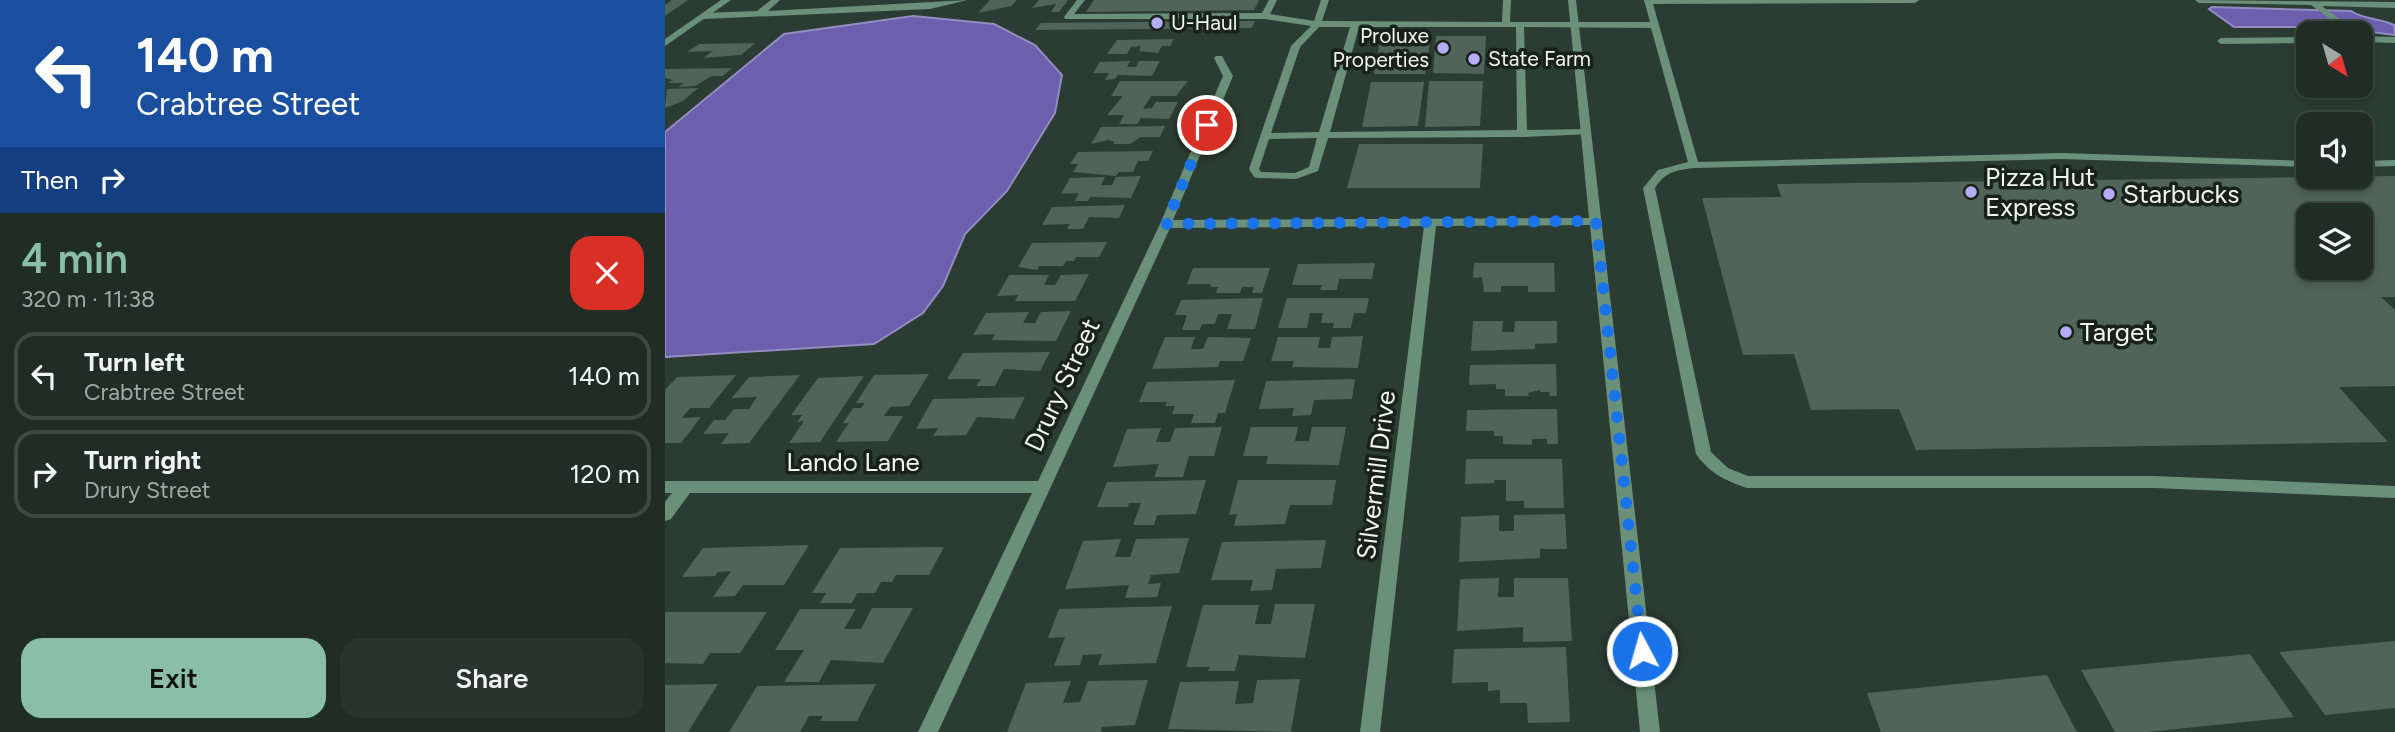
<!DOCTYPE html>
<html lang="en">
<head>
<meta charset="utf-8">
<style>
	:root { --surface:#202d26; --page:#28352e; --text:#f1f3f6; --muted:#a2a8a7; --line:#3d4943; --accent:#8abfa5 }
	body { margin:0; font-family:Figtree,sans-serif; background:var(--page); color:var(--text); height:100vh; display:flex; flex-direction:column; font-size:26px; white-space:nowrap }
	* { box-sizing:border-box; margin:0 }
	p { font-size:23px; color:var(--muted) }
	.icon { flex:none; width:38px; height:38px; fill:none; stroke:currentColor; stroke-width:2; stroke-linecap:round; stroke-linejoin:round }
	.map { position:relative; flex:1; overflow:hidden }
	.drawer { display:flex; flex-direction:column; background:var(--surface); width:665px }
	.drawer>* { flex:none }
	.banner { background:#1a4fa0; color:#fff; overflow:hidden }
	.needle { width:46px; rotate:143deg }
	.controls { position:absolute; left:1631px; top:21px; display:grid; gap:14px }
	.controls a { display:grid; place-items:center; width:77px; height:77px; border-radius:14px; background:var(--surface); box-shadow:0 4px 10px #0003,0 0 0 2px var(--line); font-size:35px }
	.pin { position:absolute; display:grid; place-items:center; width:60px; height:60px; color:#fff; margin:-30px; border:4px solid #fff; border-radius:50%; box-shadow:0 2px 7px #0007 }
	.me { position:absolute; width:77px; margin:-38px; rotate:354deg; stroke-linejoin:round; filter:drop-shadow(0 0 5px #0008) }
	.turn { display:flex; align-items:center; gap:24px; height:147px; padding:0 21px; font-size:32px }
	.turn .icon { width:91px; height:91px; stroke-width:2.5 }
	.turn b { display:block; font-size:49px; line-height:60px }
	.then { display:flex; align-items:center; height:66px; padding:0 21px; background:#0003; gap:14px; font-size:26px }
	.round { display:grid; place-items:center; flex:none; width:74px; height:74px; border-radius:21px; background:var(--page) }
	.summary { display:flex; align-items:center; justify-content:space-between; height:119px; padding:0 21px }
	h1 { font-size:42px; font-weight:600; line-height:52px; color:var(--accent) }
	.primary-button { display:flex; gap:14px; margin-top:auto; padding:14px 21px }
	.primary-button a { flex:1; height:80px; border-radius:21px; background:var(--accent); color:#111; font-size:28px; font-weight:600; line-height:80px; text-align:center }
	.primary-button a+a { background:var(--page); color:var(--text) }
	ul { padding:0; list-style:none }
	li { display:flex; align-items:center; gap:21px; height:88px; margin:0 14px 10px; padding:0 7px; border:4px solid var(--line); border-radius:21px }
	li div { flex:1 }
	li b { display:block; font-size:26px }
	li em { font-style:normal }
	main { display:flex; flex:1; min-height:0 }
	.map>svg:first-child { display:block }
	.water { fill:#6c5fad; stroke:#938dc1; stroke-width:2 }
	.building { fill:#516459; fill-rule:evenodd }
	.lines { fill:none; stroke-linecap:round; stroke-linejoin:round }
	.lane { fill:#6a9079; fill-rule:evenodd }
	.street { fill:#6a9079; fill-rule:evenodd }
	.route { stroke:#1a73e8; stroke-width:12; stroke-dasharray:0 21.6 }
	.poi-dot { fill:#b6acf8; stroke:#19211c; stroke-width:2.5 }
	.labels { text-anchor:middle; stroke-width:7; stroke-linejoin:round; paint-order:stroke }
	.far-poi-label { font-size:21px; fill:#edf7f0; stroke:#19211c; text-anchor:start }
	.poi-label { font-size:26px; fill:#edf7f0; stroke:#19211c; text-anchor:start }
	.street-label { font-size:26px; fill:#edf7f0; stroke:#19211c }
</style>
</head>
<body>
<main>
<section class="drawer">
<div class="banner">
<div class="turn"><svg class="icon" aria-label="left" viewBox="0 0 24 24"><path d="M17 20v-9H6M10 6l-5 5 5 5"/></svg><div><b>140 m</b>Crabtree Street</div></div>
<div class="then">Then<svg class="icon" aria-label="right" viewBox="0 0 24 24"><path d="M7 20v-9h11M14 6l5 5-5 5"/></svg></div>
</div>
<div class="summary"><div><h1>4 min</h1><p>320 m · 11:38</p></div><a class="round" style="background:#d93025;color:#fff"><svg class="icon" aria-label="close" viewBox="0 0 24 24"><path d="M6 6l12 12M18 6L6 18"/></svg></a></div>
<ul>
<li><svg class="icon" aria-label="left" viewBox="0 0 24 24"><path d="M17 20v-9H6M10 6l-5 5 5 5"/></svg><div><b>Turn left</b><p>Crabtree Street</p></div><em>140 m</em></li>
<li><svg class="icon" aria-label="right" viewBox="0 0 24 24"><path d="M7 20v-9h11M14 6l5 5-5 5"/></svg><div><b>Turn right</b><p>Drury Street</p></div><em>120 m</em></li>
</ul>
<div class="primary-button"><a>Exit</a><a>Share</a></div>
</section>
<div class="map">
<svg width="1730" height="732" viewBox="0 0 1730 732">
	<rect width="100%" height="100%" fill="#2b3c32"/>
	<path class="water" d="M1547,7l139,4c14,9 29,7 43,14l1,10 -65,-8h-96l-25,-18z
		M248,16l81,8 41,21 27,30 -7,38 -48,78 -42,43 -22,52 -20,27 -49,31 -209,13v-225l119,-98z"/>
	<path class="building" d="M7,0h16l-23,16v-11z
		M325,0h27l-6,6 -33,7z
		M374,0h29l-9,12h-8l5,-8 -24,4z
		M429,0h165l-5,10 -168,2z
		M590,21l-3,7 -217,2 6,-7z
		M716,36h50l-6,38h-51z
		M771,36h50l-2,38 -51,-1z
		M509,39l-4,7h-8l-4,7 -19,-2 2,-5 -10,1 -4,7h-20l10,-14z
		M90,43l-14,12 -38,3 10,-7 -26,1 12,-8z
		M465,61l-3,6h9l3,-6h21l-8,15 -34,-1 -3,4 -10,1 4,-7h-16l7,-11z
		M67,68l-9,8h-11l-17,10 -17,1 6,-4h-16l5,-3 -8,-2v-9z
		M455,81h68l-12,15h-25l-8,13 9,-1 4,-6h22l-9,17 -28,-1 -4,6h-18l5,-9h-17l16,-19h-12z
		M764,81h54l-3,45 -55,1z
		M706,82h53l-6,44 -56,1z
		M33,88l-15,13 -18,7 2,-19z
		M500,126l-5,11h-19l-11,7h-17l2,-2 -7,-2 -17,4 10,-17z
		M694,144h124l-3,44h-133z
		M488,151l-5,10h-10l-5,11h-14l-3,4 -43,-4 5,-8h-8l8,-12z
		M476,176l-10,22 -41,-1 -2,4h-13l4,-8 -18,1 9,-16 35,-1 -4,8h11l4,-8z
		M1730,176v121h-14l14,13v76l-56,1 49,55 -472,8 -17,-41 -88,1 -17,-56 -51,1 -41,-157 79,-1 -4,-13zM1643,215h53v53h-53z
		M460,205l-6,13 -30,-1 -6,12h-16l3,-5 -28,1 10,-18z
		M442,242l-8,15h-23l-2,4h-8l-3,5h-24l-2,4 -19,-3 14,-24z
		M710,263l-3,16h-33l-2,11h-17l2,-5h-30l6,-21z
		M809,263h80l1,29h-27v-6h-27v6h-17l-2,-15 -9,1z
		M528,268h77l-8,25h-10l2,-6h-12l-2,6h-24l2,-6h-8l1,-3h-24z
		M424,274l-14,27h-60l3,-6 -21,1 12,-21h40l-5,10h11l6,-10z
		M598,298l-8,31h-28l5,-15h-14l-3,10h-13l-2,6h-18l5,-15h-12l6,-15z
		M622,298h82l-3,15h-12l-3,15h-18l1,-5h-13l2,-10h-13l-3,15h-29z
		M406,311l-15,30 -64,-1 3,-6 -22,1 13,-22 43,-1 -6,11h12l6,-11z
		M808,321h30l-1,11h12l1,-11h42v22l-22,1v5l-64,2z
		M698,336l-5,32 -66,-1 2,-6h-23l7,-24h42l-2,11h12l2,-11z
		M500,337h30l-4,12h12l5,-12 43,1 -8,23h-23l-2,6 -66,2z
		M385,352l-10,19 -36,-2 -9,17h-19l5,-7h-34l16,-26z
		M891,364l1,32h-7l-1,-4h-9v-2l-12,3 1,3h-24v-7h-9v-5l-27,1 1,-20z
		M264,374l-20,32 -19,1 -6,9h19l-15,25 -52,1 13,-19h-6l10,-15h8l4,-5h-9l18,-28z
		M71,375l-27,33h-19l-8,10 19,-1 -20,26h-16v-53l12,-13z
		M135,375l-51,68 -28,1 8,-11 -26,1 11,-14h11l9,-11h15l8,-12 -25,1 17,-21z
		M199,376l-44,66 -31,1 15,-22 -7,1 5,-7h-11l27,-37z
		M690,379l-3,20 -38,1 -3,15 -19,1 2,-8 -35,1 7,-28z
		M570,380l-10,33h-7l-3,10h-24l3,-9h-22l3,-8h-10l2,-4h-28l8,-20z
		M360,397l-11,22 -37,-2 -11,18 -33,1 5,-8 -22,1 17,-30z
		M892,409l1,35h-11v-5h-15v6l-29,-1v-8h-9v-5h-28l1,-21z
		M557,427l-8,29h-25l-6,21h-29l5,-13 -46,3 14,-38 34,-1 -5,14h14l5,-14z
		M586,427h47l-3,14h14l3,-14h34l-7,38 -73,-1 2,-8h-25z
		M801,459h96l2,49h-40v-7h-18v-21h-12v3l-29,1z
		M541,480l-10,34 -39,1 -3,10h-21l8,-22h-12l-1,4h-31l10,-25z
		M573,480h98l-4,25h-42l-5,19 -51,2 3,-12 -8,1z
		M900,514l2,35h-27v9l-81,4 2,-45 38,-2v16h15v-16z
		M524,538l-10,35 -28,2 -3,9 13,-1 -4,14 -32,1 4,-13 -64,4 18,-48 38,-2 -6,18h15l6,-18z
		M661,540l-5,28 -45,1 -4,21 -22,1 3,-11h-42l11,-38z
		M144,545l-25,40h-41l-8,11 -22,1 18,-26 -13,1 -3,4 -33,1 21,-29z
		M279,547l-15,28h-33l-4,7h-11l-6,11h-18l-5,10h-32l6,-10h-14l28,-45z
		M834,578l-1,19h16v-19h54l4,63 -49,1v-15l-66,4 3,-52z
		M610,604h40l-10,54 -66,-3 -4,16h-27l2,-4h-24l17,-62h56l-4,19h16z
		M507,606l-16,57 -58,2 4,-11 -19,1 -3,10 -26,1 11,-29 -17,1 11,-29z
		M207,608h41l-30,55 -52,-3 -12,22h-35l20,-32h-29l25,-41h56l-12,20h17z
		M0,612h102l-27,41h-30l-7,11 -38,-1z
		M1730,641v67l-70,7 -46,-63z
		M901,647l4,75 -42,1 -1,-20h-27v-13l-12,1v-9l-36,1 2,-34z
		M1585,654l44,63 -146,15h-33l-34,-62z
		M1382,675l30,57h-196l-14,-39z
		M635,679l-9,53 -123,-3 12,-47 59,-1 -4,23 18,-1 4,-23z
		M483,680l-13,45 -33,2 -1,5h-94l19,-49 45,-2 -8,22 17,-1 8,-21z
		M53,684l-30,48h-23v-47z
		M211,684l-19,37h-37l3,-5h-14l-9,16h-71l28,-46z"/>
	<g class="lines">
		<path class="lane" d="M106,0h9l-12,11 200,-11 -38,9 -227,10 -4,-3 4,-3 54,-2z
			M412,0h8l-11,14 188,-1 7,-13h8l-7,14 44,7 7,-21h8l-7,21 180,1 1,-22h8l-1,22h140l-6,-22h275l-4,3 -262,1 45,158 363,-9 247,8v6l-247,-8 -367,9c-17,2 -30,4 -39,20l56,264 17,16 20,8h406l241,10v12l-241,-10h-407c-21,-7 -38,-15 -51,-34l-53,-266 15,-18 30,-8 -37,-134 -127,-1 3,103 60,-1 4,1v4l-69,3 -194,1 -10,33 -22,8 -38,-1 -4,-1 -5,-8 42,-123 20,-20 -46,-7h-200l-1,-2zM654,27h31l-31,105 -48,1 29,-86zM694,27h157l1,103 -187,2zM652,138l-8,29 -14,6 -34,-1 -2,-3 10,-30z
			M1530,0l200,2v6l-73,-2 36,27h-9l-38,-28 -112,-2z
			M1696,36l34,1v6l-34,-1z
			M1643,37v6l-87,1 -4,-3 4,-3z
			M1730,160v6l-34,1v-6z"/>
		<path class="street" d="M56,0h10l-66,46v-7z
			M903,0h8l84,732h-20l-50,-507 -154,1 -56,506h-20l64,-506 -254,2 -232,504h-20l114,-239h-342l-19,26 -6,2v-19l7,-9h-7v-12h373l122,-257 63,-148 -9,-18 2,-2h6l11,20 -60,144 416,-2z"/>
	</g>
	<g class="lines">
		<path class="route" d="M542,125l-41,99 430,-3 46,430"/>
	</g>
	<g class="poi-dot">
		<circle cx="492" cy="23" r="7"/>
		<circle cx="778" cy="48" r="7"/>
		<circle cx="809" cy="59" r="7"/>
		<circle cx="1306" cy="192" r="7"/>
		<circle cx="1444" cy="194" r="7"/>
		<circle cx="1401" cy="332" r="7"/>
	</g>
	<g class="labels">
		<g class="far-poi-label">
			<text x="506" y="30">U-Haul</text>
			<text x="764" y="43" text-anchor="end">Proluxe<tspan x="764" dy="24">Properties</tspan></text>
			<text x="823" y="66">State Farm</text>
		</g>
		<g class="poi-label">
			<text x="1320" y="186">Pizza Hut<tspan x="1320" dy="30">Express</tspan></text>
			<text x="1458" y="203">Starbucks</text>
			<text x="1415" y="341">Target</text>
		</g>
		<g class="street-label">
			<text transform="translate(397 385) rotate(-65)" y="9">Drury Street</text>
			<text x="188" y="471">Lando Lane</text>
			<text transform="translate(711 475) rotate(-83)" y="9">Silvermill Drive</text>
		</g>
	</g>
</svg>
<div class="controls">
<a><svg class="needle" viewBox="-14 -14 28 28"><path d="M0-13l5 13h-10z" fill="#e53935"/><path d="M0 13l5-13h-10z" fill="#a2a8a7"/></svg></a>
<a><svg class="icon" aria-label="sound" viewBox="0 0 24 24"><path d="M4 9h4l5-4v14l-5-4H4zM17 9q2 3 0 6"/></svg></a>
<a><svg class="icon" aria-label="layers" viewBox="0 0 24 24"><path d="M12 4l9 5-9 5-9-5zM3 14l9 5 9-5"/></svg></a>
</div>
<div class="pin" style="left:542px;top:125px;background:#d93025"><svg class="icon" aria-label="arrive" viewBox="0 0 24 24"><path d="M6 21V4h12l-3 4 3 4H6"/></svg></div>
<svg class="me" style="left:977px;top:651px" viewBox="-20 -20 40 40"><circle r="17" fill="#1a73e8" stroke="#fff" stroke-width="3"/><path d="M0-11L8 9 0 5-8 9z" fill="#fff"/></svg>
</div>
</main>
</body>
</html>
